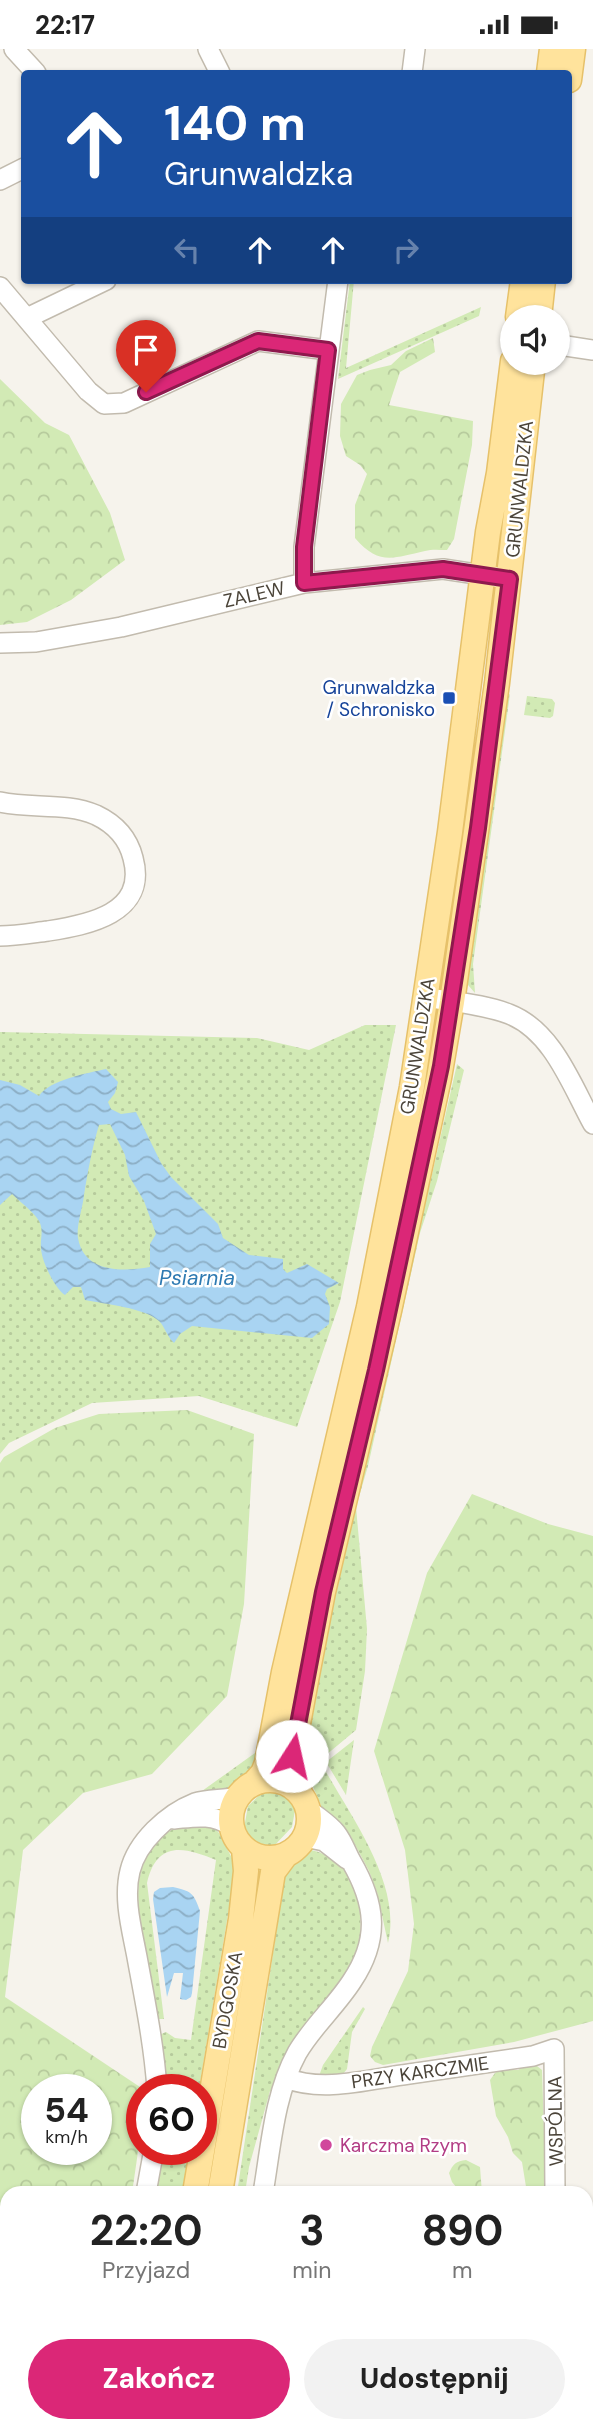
<!DOCTYPE html>
<html lang="pl">
<head>
<meta charset="utf-8">
<style>
	:root { --surface:#fff; --page:#f2f2f2; --text:#222; --muted:#767676; --accent:#db2777 }
	body { margin:0; font-family:"DM Sans",sans-serif; background:var(--page); color:var(--text); height:100vh; display:flex; flex-direction:column; font-size:26px; white-space:nowrap }
	* { box-sizing:border-box; margin:0 }
	p { font-size:23px; color:var(--muted) }
	.icon { flex:none; width:38px; height:38px; fill:none; stroke:currentColor; stroke-width:2; stroke-linecap:round; stroke-linejoin:round }
	.map { position:relative; flex:1; overflow:hidden }
	.side { position:absolute; left:0px; top:2137px; width:593px; height:247px; display:flex; flex-direction:column; background:var(--surface); border-radius:21px 21px 0 0; box-shadow:0 2px 5px #0004 }
	.side>* { flex:none }
	.banner { position:absolute; left:21px; top:21px; width:551px; height:214px; border-radius:7px; box-shadow:0 2px 5px #0004; background:#1a4fa0; color:#fff; overflow:hidden }
	.fabs { position:absolute; left:500px; top:256px; display:grid; gap:14px }
	.fabs a { display:grid; place-items:center; width:70px; height:70px; border-radius:50%; background:var(--surface); box-shadow:0 2px 5px #0004; font-size:35px }
	.speed { position:absolute; left:21px; top:2025px; display:flex; gap:14px; font-size:35px; font-weight:700; text-align:center }
	.speed>* { display:grid; place-content:center; width:91px; height:91px; border-radius:50%; background:var(--surface); box-shadow:0 2px 5px #0004; line-height:1 }
	.speed small { font-size:18px; font-weight:400 }
	.speed .limit { border:10px solid #d22; background:#fff; color:#111 }
	.pin { position:absolute; display:grid; place-items:center; width:60px; height:60px; color:#fff; margin:-72px -30px; border-radius:50% 50% 50% 0; rotate:-45deg; box-shadow:0 0 7px #0007 }
	.pin .icon { rotate:45deg }
	.me { position:absolute; width:77px; margin:-38px; rotate:10deg; stroke-linejoin:round; filter:drop-shadow(0 0 5px #0008) }
	.turn { display:flex; align-items:center; gap:24px; height:147px; padding:0 28px; font-size:32px }
	.turn .icon { width:91px; height:91px; stroke-width:2.5 }
	.turn b { display:block; font-size:49px; line-height:60px }
	.lanes { display:flex; align-items:center; height:66px; padding:0 28px; background:#0003; justify-content:center; gap:35px; direction:ltr }
	.lanes .off { opacity:.35 }
	.eta { display:flex; justify-content:space-evenly; align-items:center; height:119px; text-align:center }
	.eta b { font-size:42px; font-weight:700; line-height:49px }
	.cta { display:flex; gap:14px; margin-top:auto; padding:14px 28px }
	.cta a { flex:1; height:80px; border-radius:42px; background:var(--accent); color:#fff; font-size:28px; font-weight:700; line-height:80px; text-align:center }
	.cta a+a { background:var(--page); color:var(--text) }
	.status { display:flex; justify-content:space-between; align-items:center; height:49px; padding:0 35px; background:var(--surface); direction:ltr }
	.status svg { height:19px; fill:currentColor }
	.map>svg:first-child { display:block }
	.grass { fill:url(#grass-dots) }
	.forest { fill:url(#forest-crowns); fill-rule:evenodd }
	.water { fill:url(#water-waves); fill-rule:evenodd }
	.lines { fill:none; stroke-linecap:round; stroke-linejoin:round }
	.minor-casing { stroke:#c2bbae; stroke-width:22 }
	.major-casing { stroke:#e6c16a; stroke-width:27 }
	.minor { stroke:#fff; stroke-width:19 }
	.major { stroke:#ffe39c; stroke-width:24 }
	.route-casing { stroke:#8e194d; stroke-width:18 }
	.route { stroke:#db2777; stroke-width:12 }
	.transit-dot { fill:#1a4fb4; stroke:#fff; stroke-width:2.5 }
	.hotel-dot { fill:#d1479c; stroke:#fff; stroke-width:2.5 }
	.labels { text-anchor:middle; stroke-width:5; stroke-linejoin:round; paint-order:stroke }
	.street-label { font-size:19px; fill:#4b4439; stroke:#fff }
	.transit-label { font-size:19px; fill:#164399; stroke:#fff; text-anchor:end }
	.hotel-label { font-size:19px; fill:#b23c85; stroke:#fff; text-anchor:start }
	.water-label { font-size:21px; font-style:italic; fill:#2e7ab2; stroke:#fff }
</style>
</head>
<body>
<div class="status"><b>22:17</b><svg viewBox="0 0 49 12"><path d="M0 12V9h3v3zM5 12V6h3v6zM10 12V3h3v9zM15 12V0h3v12zM26 1h20v11H26zM47 4h2v5h-2z"/></svg></div>
<div class="map">
<svg width="593" height="2382" viewBox="0 0 593 2382">
	<defs>
		<pattern id="grass-dots" width="8" height="8" patternUnits="userSpaceOnUse" patternTransform="scale(1.75)"><rect width="8" height="8" fill="#d2eab5"/><path d="M2 2h.1M6 6h.1" fill="none" stroke="#b6ca9c" stroke-width="1.8" stroke-linecap="round"/></pattern>
		<pattern id="forest-crowns" width="20" height="18" patternUnits="userSpaceOnUse" patternTransform="scale(1.75)"><rect width="20" height="18" fill="#d2eab5"/><path d="M2 6a3 3 0 1 1 6 0M12 15a3 3 0 1 1 6 0" fill="none" stroke="#b6ca9c"/></pattern>
		<pattern id="water-waves" width="16" height="10" patternUnits="userSpaceOnUse" patternTransform="scale(1.75)"><rect width="16" height="10" fill="#a9d4f2"/><path d="M0 5q4-4 8 0t8 0" fill="none" stroke="#8caec5"/></pattern>
	</defs>
	<rect width="100%" height="100%" fill="#f6f3ec"/>
	<path class="grass" d="M350,231h4l-8,88 135,-61 -2,9 -141,63z
		M510,645l-37,270 2,29 -7,-8 -2,-6 41,-283z
		M527,647l25,3 3,4 -2,13 -3,2 -26,-3z
		M365,976h31l-56,277 -43,125 -98,-31 -107,7 -83,40 -9,11v-422l257,6 52,12z
		M457,1015l7,6 -27,111 -17,52 -52,233 -12,41 11,122 -2,42 -9,59 -30,25 -23,-3 4,-29 110,-504 14,-40z
		M354,1691l-8,55 -20,-33z
		M255,1704h5c-4,15 -20,32 -33,39 -11,5 -27,6 -39,9z
		M302,1712l16,4 7,5c28,50 77,115 63,173l-11,-51 -8,-21 -18,-34 -28,-27z
		M269,1737l13,2 14,17 -4,22 -19,20 -16,-2 -9,-7 -4,-10 4,-22z
		M180,1776h32l7,8 17,33 -37,223h-36l-4,-54 7,-3 9,6 16,2 25,-180c-32,-13 -59,-20 -69,23l17,136h-8c-4,-23 -8,-46 -12,-69 -8,-48 -16,-99 36,-125z
		M311,1801c49,11 55,63 46,105l-84,137 -3,-1 -21,76 -4,26h-8l49,-326 17,-16z
		M363,1958l2,2 -13,23 -5,37 -4,5 -24,2 4,-11z
		M160,2100h29l-6,44h-28z"/>
	<path class="forest" d="M433,289l2,14 -35,20 -11,33 84,16 -1,24 -18,94 -7,11c-7,0 -15,-1 -22,1 -32,7 -46,15 -70,-13v-33l12,-31 -7,-9 -14,-9 -6,-20 1,-32 16,-29 13,-5 21,-5 15,-14z
		M0,330l45,44 24,12 41,78 15,47 -54,40 -44,22 -27,3z
		M187,1361l67,24 -10,170 -17,92 -75,78 -69,19 -60,57 -18,147 135,90v51l-8,55h-125v232l89,1 -1,5h-95v-968l4,-6 51,-29 44,-14zM96,2040v60h-59v-60z
		M472,1445l76,30 45,12v485l-79,21 -131,23 -8,-3 -5,-6 2,-9 36,-76 6,-47 -9,-74 -31,-99 53,-178z
		M528,2015l9,2 5,4 4,123h-19l-5,-31 -9,-9 -5,-16 -12,-21 -6,-36 5,-7 7,-4 16,1z
		M466,2111l14,7 2,26h-21l-9,-11 -3,-9c4,-9 7,-12 17,-13z"/>
	<path class="water" d="M106,1020l12,13 -3,11 -7,9 3,7 10,5 15,-2 25,51 10,14 47,47 5,14 26,17 34,4v10l4,4 20,-9 32,19 -12,6 -2,5 5,13 -1,17 -17,14 -120,-12 -12,8 -6,9c-8,-8 -9,-16 -15,-22 -14,-13 -54,-17 -74,-21l-4,-13h-8l-8,8c-10,-6 -24,-35 -24,-47 -1,-9 3,-18 -2,-27 -6,-10 -19,-19 -27,-27l-12,11v-125l20,5 19,11c10,-16 49,-23 67,-27zM110,1075l15,31 4,21 15,25 12,33 -6,10v23c-27,5 -66,6 -72,-29 -2,-12 5,-31 6,-43 4,-24 8,-47 15,-70z
		M173,1838c18,4 21,6 27,24l-8,82 -1,4 -5,3 -6,-1 3,-26h-9l-7,24 -14,-98 1,-7 6,-4z"/>
	<g class="lines">
		<g class="minor-casing">
			<path id="minor" d="M14,0l22,24
				M208,0l12,24
				M412,24l3,-24
				M0,131l24,-12
				M0,238l88,104 16,13 20,-1 134,-62 70,9
				M27,269l79,-38
				M566,297l27,4
				M304,534v-36l34,-267
				M0,594l36,-1 85,-15 183,-44 139,-14 67,10
				M0,753c31,7 66,0 96,13 19,9 32,23 37,43 15,56 -46,67 -85,73 -16,2 -32,5 -48,5
				M425,948c27,5 58,7 84,17 44,17 63,72 84,110
				M174,1770c21,-2 37,-6 57,7
				M305,1788l19,4 23,18
				M286,2029c37,15 84,1 123,-4 41,-6 82,-12 124,-18l21,-7 1,144
				M157,2040c-3,-44 -12,-88 -20,-132 -5,-27 -14,-58 -7,-86 7,-29 37,-57 65,-68 12,-4 29,-3 42,-6
				M146,2144l8,-44
				M263,2144c8,-46 11,-98 34,-140 15,-26 39,-47 55,-72 28,-42 24,-77 -1,-120 -5,-9 -8,-19 -15,-28 -7,-9 -19,-16 -28,-24
				M107,2382l1,-6
				M222,2382l1,-6
				M500,2382l2,-6"/>
		</g>
		<g class="major-casing">
			<path id="major" d="M549,24l3,-24
				M569,31l4,-31
				M518,268l5,-37
				M539,268l4,-37
				M231 1770a39 39 0 1 1 78 0a39 39 0 1 1-78 0Z
				M255,1733l8,-9 4,-10 17,-91 85,-365 43,-220 38,-255 38,-300 11,-59 14,-112
				M300,1745l-8,-38 15,-81 16,-83 66,-281 50,-233 13,-76 45,-319 36,-321
				M195,2144l46,-274 5,-48 -2,-22
				M220,2144l53,-321 12,-16
				M155,2382l1,-6
				M180,2382l1,-6"/>
		</g>
		<use href="#minor" class="minor"/>
		<use href="#major" class="major"/>
	</g>
	<g class="lines">
		<g class="route-casing">
			<path id="route" d="M146,343l112,-51 70,9 -24,197v36l139,-14 67,10 -32,249 -37,238 -65,304 -53,222 -31,164"/>
		</g>
		<use href="#route" class="route"/>
	</g>
	<rect class="transit-dot" x="442" y="642" width="14" height="14" rx="3.5"/>
	<circle class="hotel-dot" cx="326" cy="2096" r="7"/>
	<g class="labels">
		<g class="street-label">
			<text transform="translate(519 440) rotate(-84)" y="7">GRUNWALDZKA</text>
			<text transform="translate(254 545) rotate(-13)" y="7">ZALEW</text>
			<text transform="translate(417 997) rotate(-81)" y="7">GRUNWALDZKA</text>
			<text transform="translate(227 1951) rotate(-80)" y="7">BYDGOSKA</text>
			<text transform="translate(420 2023) rotate(-8)" y="7">PRZY KARCZMIE</text>
			<text transform="translate(555 2072) rotate(-91)" y="7">WSPÓLNA</text>
		</g>
		<g class="transit-label">
			<text x="435" y="645">Grunwaldzka<tspan x="435" dy="22">/ Schronisko</tspan></text>
		</g>
		<g class="hotel-label">
			<text x="340" y="2103">Karczma Rzym</text>
		</g>
		<g class="water-label">
			<text x="197" y="1236">Psiarnia</text>
		</g>
	</g>
</svg>
<div class="fabs">
<a><svg class="icon" aria-label="sound" viewBox="0 0 24 24"><path d="M4 9h4l5-4v14l-5-4H4zM17 9q2 3 0 6"/></svg></a>
</div>
<div class="speed"><div>54<small>km/h</small></div><div class="limit">60</div></div>
<div class="pin" style="left:146px;top:343px;background:#d93025"><svg class="icon" aria-label="arrive" viewBox="0 0 24 24"><path d="M6 21V4h12l-3 4 3 4H6"/></svg></div>
<svg class="me" style="left:292px;top:1707px" viewBox="-20 -20 40 40"><circle r="19" fill="#fff"/><path d="M0-13L10 11 0 6-10 11z" fill="#db2777"/></svg>
<div class="banner">
<div class="turn"><svg class="icon" aria-label="ahead" viewBox="0 0 24 24"><path d="M12 20V5M6 11l6-6 6 6"/></svg><div><b>140 m</b>Grunwaldzka</div></div>
<div class="lanes"><svg class="icon off" aria-label="left" viewBox="0 0 24 24"><path d="M17 20v-9H6M10 6l-5 5 5 5"/></svg><svg class="icon" aria-label="ahead" viewBox="0 0 24 24"><path d="M12 20V5M6 11l6-6 6 6"/></svg><svg class="icon" aria-label="ahead" viewBox="0 0 24 24"><path d="M12 20V5M6 11l6-6 6 6"/></svg><svg class="icon off" aria-label="right" viewBox="0 0 24 24"><path d="M7 20v-9h11M14 6l5 5-5 5"/></svg></div>
</div>
<section class="side">
<div class="eta">
<div><b>22:20</b><p>Przyjazd</p></div>
<div><b>3</b><p>min</p></div>
<div><b>890</b><p>m</p></div>
</div>
<div class="cta"><a>Zakończ</a><a>Udostępnij</a></div>
</section>
</div>
</body>
</html>
